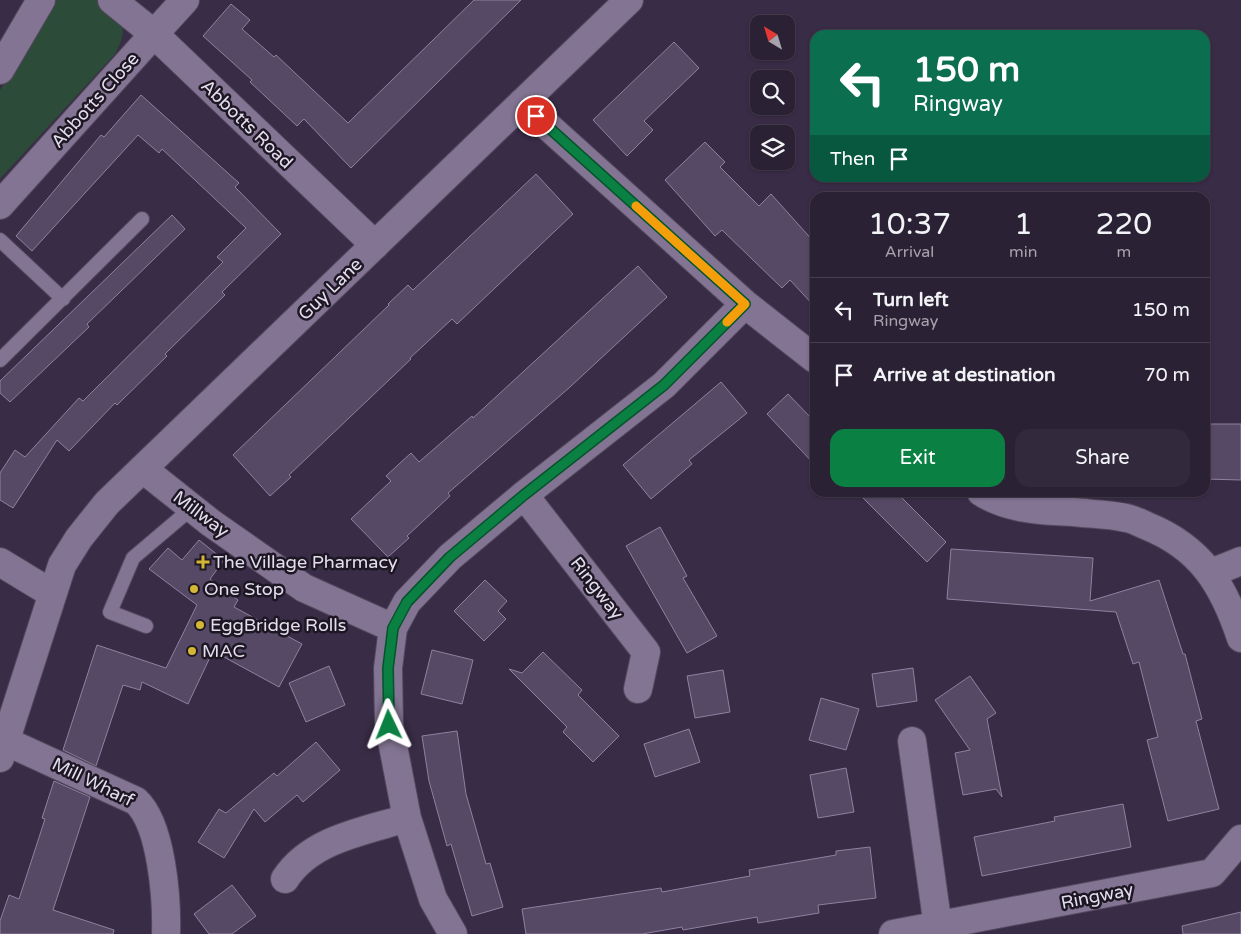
<!DOCTYPE html>
<html lang="en">
<head>
<meta charset="utf-8">
<style>
	:root { --surface:#2b2134; --page:#33293c; --text:#f1f3f6; --muted:#a6a3ac; --line:#473e4f; --accent:#0b8043 }
	body { margin:0; font-family:"Varela Round",sans-serif; background:var(--page); color:var(--text); height:100vh; display:flex; flex-direction:column; font-size:19px; white-space:nowrap }
	* { box-sizing:border-box; margin:0 }
	p { font-size:16px; color:var(--muted) }
	.icon { flex:none; width:28px; height:28px; fill:none; stroke:currentColor; stroke-width:2; stroke-linecap:round; stroke-linejoin:round }
	.map { position:relative; flex:1; overflow:hidden }
	.details { position:absolute; left:810px; top:192px; width:400px; height:305px; display:flex; flex-direction:column; background:var(--surface); border-radius:15px; box-shadow:0 1px 4px #0004,0 0 0 1px var(--line) }
	.details>* { flex:none }
	.guide { position:absolute; left:810px; top:30px; width:400px; height:152px; border-radius:15px; box-shadow:0 1px 4px #0004,0 0 0 1px var(--line); background:#0b6e4f; color:#fff; overflow:hidden }
	.needle { width:32px; rotate:322deg }
	.fabs { position:absolute; left:750px; top:15px; display:grid; gap:10px }
	.fabs a { display:grid; place-items:center; width:45px; height:45px; border-radius:10px; background:var(--surface); box-shadow:0 1px 4px #0004,0 0 0 1px var(--line); font-size:25px }
	.pin { position:absolute; display:grid; place-items:center; width:42px; height:42px; color:#fff; margin:-21px; border:2px solid #fff; border-radius:50%; box-shadow:0 1px 5px #0007 }
	.me { position:absolute; width:55px; margin:-28px; rotate:358deg; stroke-linejoin:round; filter:drop-shadow(0 0 4px #0008) }
	.turn { display:flex; align-items:center; gap:18px; height:105px; padding:0 20px; font-size:22px }
	.turn .icon { width:65px; height:65px; stroke-width:2.5 }
	.turn b { display:block; font-size:35px; line-height:42px }
	.then { display:flex; align-items:center; height:48px; padding:0 20px; background:#0003; gap:10px; font-size:19px }
	.eta { display:flex; justify-content:space-evenly; align-items:center; height:85px; text-align:center }
	.eta b { font-size:30px; font-weight:600; line-height:35px }
	.button { display:flex; gap:10px; margin-top:auto; padding:10px 20px }
	.button a { flex:1; height:58px; border-radius:15px; background:var(--accent); color:#fff; font-size:20px; font-weight:600; line-height:58px; text-align:center }
	.button a+a { background:var(--page); color:var(--text) }
	ul { padding:0; list-style:none }
	li { display:flex; align-items:center; gap:15px; height:65px; padding:0 20px; border-top:1px solid var(--line) }
	li div { flex:1 }
	li b { display:block; font-size:19px }
	li em { font-style:normal }
	.map>svg:first-child { display:block }
	.green { fill:#2d4b39 }
	.building { fill:#564965; stroke:#8f81a0 }
	.lines { fill:none; stroke-linecap:round; stroke-linejoin:round }
	.lane-casing { stroke:#53485e; stroke-width:16 }
	.street-casing { stroke:#53485e; stroke-width:30 }
	.secondary-casing { stroke:#53485e; stroke-width:30 }
	.lane { stroke:#827492; stroke-width:14 }
	.street { stroke:#827492; stroke-width:28 }
	.secondary { stroke:#827492; stroke-width:28 }
	.route-casing { stroke:#07532c; stroke-width:12 }
	.route { stroke:#0b8043; stroke-width:9 }
	.slow { stroke:#f59e0b; stroke-width:9 }
	.poi-dot { fill:#d4b635; stroke:#1d1723; stroke-width:2 }
	.labels { text-anchor:middle; stroke-width:5; stroke-linejoin:round; paint-order:stroke }
	.street-label { font-size:18px; fill:#e4ddee; stroke:#1d1723 }
	.poi-label { font-size:18px; fill:#e4ddee; stroke:#1d1723; text-anchor:start }
</style>
</head>
<body>
<div class="map">
<svg width="1241" height="934" viewBox="0 0 1241 934">
	<rect width="100%" height="100%" fill="#392c46"/>
	<path class="green" d="M57,0h47c18,21 26,27 11,54l-115,125v-89z"/>
	<path class="building" d="M474,0h47l-170,168 -47,-49 -7,7 -47,-44 2,-2 -49,-44 28,-32 19,16 -8,9 32,28 2,-2 72,68z
		M674,42l25,26 -55,53 9,9 -26,26 -34,-36z
		M141,95l98,88 -4,4 46,47 -59,58 3,3 -60,59 2,2 -50,49 -2,-2 -46,48 -12,-11 -44,68 -13,-8v-27l15,-23 10,7 54,-59 4,3 140,-139 -6,-5 29,-29 -84,-79 -3,4 -21,-18 -106,116 -16,-15 85,-101 3,2z
		M705,142l20,20 -5,5 39,39 12,-12 44,49v64l-25,-27 -8,8 -60,-58 -7,6 -50,-56z
		M536,174l37,40 -116,110 -5,-5 -42,39 1,1 -122,116 2,2 -21,19 -37,-41 156,-150 -1,-1 20,-19 5,5z
		M172,215l13,14 -98,95 2,3 -79,75 -10,-9v-12z
		M638,266l29,31 -97,90 -122,106 2,3 -43,40 2,2 -21,19 -37,-38 40,-38 -5,-5 25,-23 8,9 53,-46 1,2z
		M721,382l26,31 -58,47 3,4 -41,35 -28,-34z
		M788,394l27,28v43l-48,-51z
		M1205,424h36v56l-36,-1z
		M857,492h39l50,50 -19,20z
		M660,527l27,49 -4,2 34,58 -30,17 -61,-107z
		M199,540l25,20 -14,19 28,21 -4,7 68,37 -23,43 -66,-36 -25,53 -46,-22 -2,8 -17,-5 -27,81 -33,-16 34,-105 69,23 31,-63 -48,-36 19,-21 14,12z
		M951,549l142,9 -3,43 69,-21 24,74h2l17,65 -6,2 23,88 -51,12 -21,-81 11,-3 -19,-75 -6,2 -17,-52 -169,-13z
		M485,580l22,21 -9,10 8,8 -22,22 -30,-30z
		M432,650l41,10 -11,44 -41,-10z
		M543,652l39,38 -4,5 41,41 -26,26 -30,-30 4,-5 -58,-58 13,4z
		M329,666l16,39 -39,17 -17,-39z
		M913,668l4,33 -40,6 -5,-33z
		M723,670l7,42 -35,6 -8,-42z
		M970,676l26,37 -9,6 15,78 -6,-8 -33,6 -8,-42 15,-3 -35,-50z
		M821,698l38,11 -13,41 -37,-10z
		M689,729l11,33 -45,15 -11,-33z
		M457,731l9,63 20,70 4,-1 13,44 -31,9 -21,-72 -4,2 -18,-65 -7,-45z
		M316,742l24,28 -37,32 -6,-7 -32,27 -11,-13 -30,49 -26,-16 21,-33 7,4 48,-40 3,3z
		M846,768l8,44 -36,6 -8,-43z
		M54,781l36,16 -37,113 61,20 -1,4h-113v-13l9,-26 10,4 26,-80 -3,-1z
		M1123,804l8,43 -149,29 -8,-39 81,-16 -1,-4z
		M870,847l6,51 -58,7 1,8 -61,10 -1,-6 -74,13 -1,-3 -40,7h-116l-4,-25 139,-21 1,4 88,-16 -1,-6 87,-15v-4z
		M232,885l24,31 -24,18h-23l-15,-20z
		M1241,912v22h-58l-1,-8z"/>
	<g class="lines">
		<g class="lane-casing">
			<path id="lane" d="M0,240l63,59
				M0,360l142,-141
				M146,626l-36,-14 23,-54 59,-50"/>
		</g>
		<g class="street-casing">
			<path id="street" d="M185,0l-31,34 221,211
				M0,70l41,-70
				M522,103l223,201
				M0,205l154,-171 -42,-34
				M143,469l68,54 93,65 89,40
				M981,492c26,17 61,19 92,20 17,2 36,2 53,6 7,1 14,5 21,8 54,22 76,58 94,112
				M524,495l122,157 -8,37
				M1211,573l30,-12
				M5,741l131,60c26,24 31,99 30,133
				M912,741l26,186
				M285,879c26,-40 80,-48 122,-61
				M453,934l-20,-35 -26,-81 -18,-93 -1,-57 5,-40 14,-26 43,-45 74,-62 140,-110 81,-81 70,55
				M893,934l319,-61 29,-34"/>
		</g>
		<g class="secondary-casing">
			<path id="secondary" d="M0,562l51,31
				M0,758l62,-193 17,-27 28,-35 522,-503"/>
		</g>
		<use href="#lane" class="lane"/>
		<use href="#street" class="street"/>
		<use href="#secondary" class="secondary"/>
	</g>
	<g class="lines">
		<g class="route-casing">
			<path id="route" d="M389,725l-1,-57 5,-40 14,-26 43,-45 74,-62 140,-110 81,-81 -209,-188"/>
		</g>
		<use href="#route" class="route"/>
		<path class="slow" d="M636,206l109,98 -18,18"/>
	</g>
	<g class="poi-dot">
		<path d="M200.5 554.5h5v5h5v5h-5v5h-5v-5h-5v-5h5z"/>
		<circle cx="194" cy="589" r="5"/>
		<circle cx="200" cy="625" r="5"/>
		<circle cx="192" cy="651" r="5"/>
	</g>
	<g class="labels">
		<g class="street-label">
			<text transform="translate(95 100) rotate(-48)" y="6">Abbotts Close</text>
			<text transform="translate(247 124) rotate(44)" y="6">Abbotts Road</text>
			<text transform="translate(330 289) rotate(-44)" y="6">Guy Lane</text>
			<text transform="translate(201 514) rotate(37)" y="6">Millway</text>
			<text transform="translate(597 588) rotate(52)" y="6">Ringway</text>
			<text transform="translate(93 782) rotate(26)" y="6">Mill Wharf</text>
			<text transform="translate(1097 896) rotate(-11)" y="6">Ringway</text>
		</g>
		<g class="poi-label">
			<text x="213" y="568">The Village Pharmacy</text>
			<text x="204" y="595">One Stop</text>
			<text x="210" y="631">EggBridge Rolls</text>
			<text x="202" y="657">MAC</text>
		</g>
	</g>
</svg>
<div class="fabs">
<a><svg class="needle" viewBox="-14 -14 28 28"><path d="M0-13l5 13h-10z" fill="#e53935"/><path d="M0 13l5-13h-10z" fill="#a6a3ac"/></svg></a>
<a><svg class="icon" aria-label="search" viewBox="0 0 24 24"><circle cx="10" cy="10" r="6"/><path d="M15 15l6 6"/></svg></a>
<a><svg class="icon" aria-label="layers" viewBox="0 0 24 24"><path d="M12 4l9 5-9 5-9-5zM3 14l9 5 9-5"/></svg></a>
</div>
<div class="pin" style="left:536px;top:116px;background:#d93025"><svg class="icon" aria-label="arrive" viewBox="0 0 24 24"><path d="M6 21V4h12l-3 4 3 4H6"/></svg></div>
<svg class="me" style="left:389px;top:725px" viewBox="-20 -20 40 40"><path d="M0-17L14 15 0 8-14 15z" fill="#0b8043" stroke="#fff" stroke-width="4"/></svg>
<div class="guide">
<div class="turn"><svg class="icon" aria-label="left" viewBox="0 0 24 24"><path d="M17 20v-9H6M10 6l-5 5 5 5"/></svg><div><b>150 m</b>Ringway</div></div>
<div class="then">Then<svg class="icon" aria-label="arrive" viewBox="0 0 24 24"><path d="M6 21V4h12l-3 4 3 4H6"/></svg></div>
</div>
<section class="details">
<div class="eta">
<div><b>10:37</b><p>Arrival</p></div>
<div><b>1</b><p>min</p></div>
<div><b>220</b><p>m</p></div>
</div>
<ul>
<li><svg class="icon" aria-label="left" viewBox="0 0 24 24"><path d="M17 20v-9H6M10 6l-5 5 5 5"/></svg><div><b>Turn left</b><p>Ringway</p></div><em>150 m</em></li>
<li><svg class="icon" aria-label="arrive" viewBox="0 0 24 24"><path d="M6 21V4h12l-3 4 3 4H6"/></svg><div><b>Arrive at destination</b></div><em>70 m</em></li>
</ul>
<div class="button"><a>Exit</a><a>Share</a></div>
</section>
</div>
</body>
</html>
